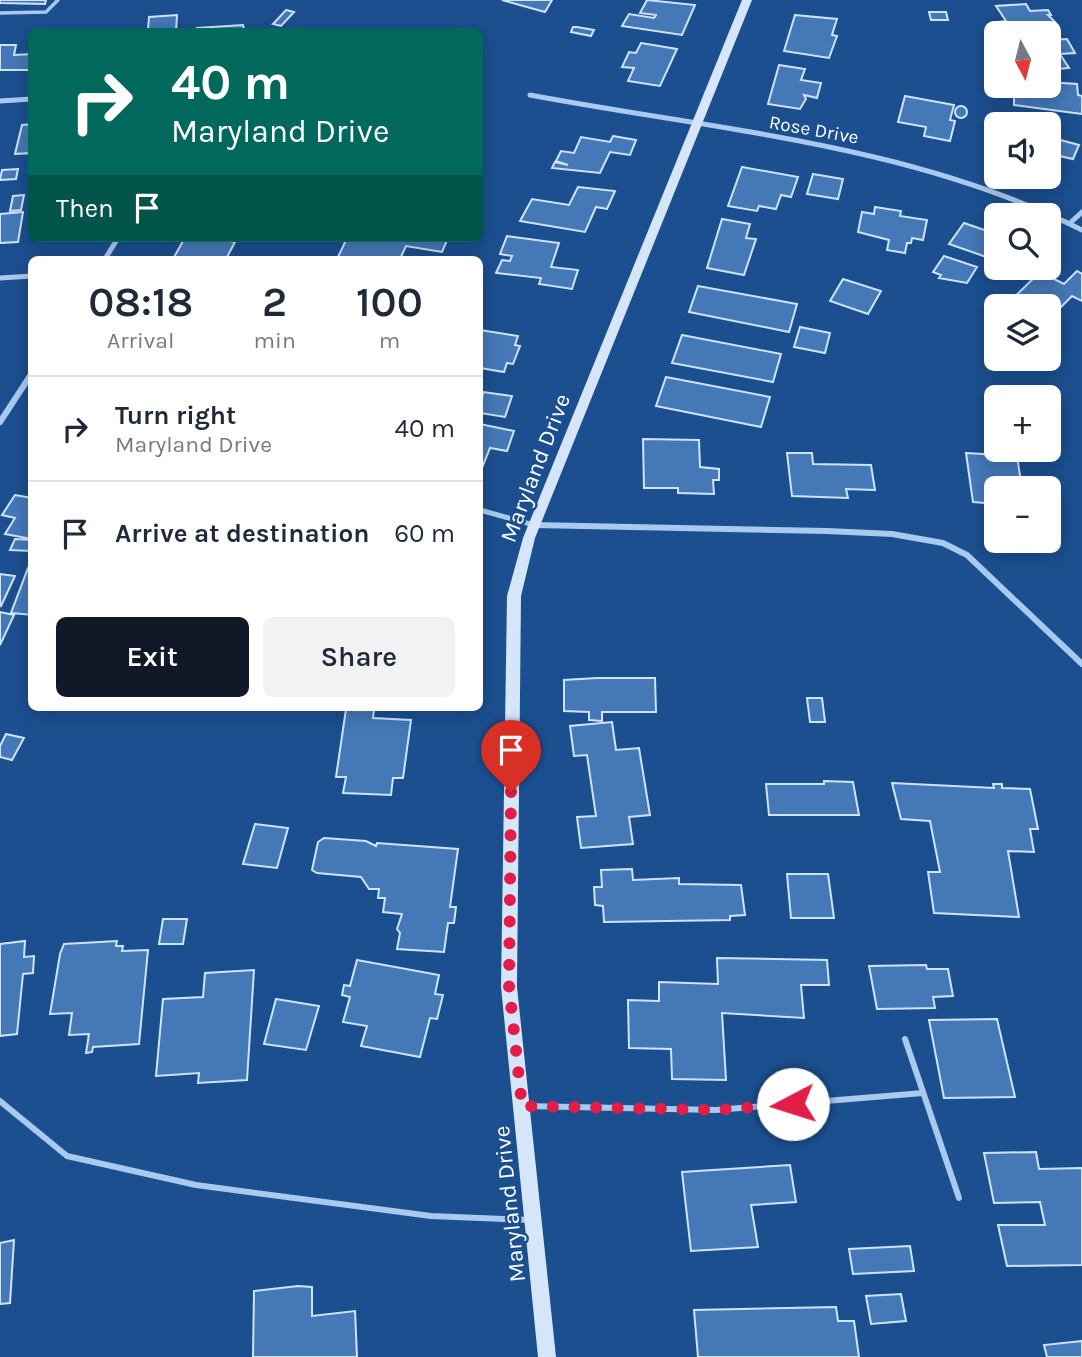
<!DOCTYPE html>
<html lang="en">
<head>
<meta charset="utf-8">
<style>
	:root { --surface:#fff; --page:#f2f2f3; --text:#1f2937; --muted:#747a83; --line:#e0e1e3; --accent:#111827 }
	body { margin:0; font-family:Karla,sans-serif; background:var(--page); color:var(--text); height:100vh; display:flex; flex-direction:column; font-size:26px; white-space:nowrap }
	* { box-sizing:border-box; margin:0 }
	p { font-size:23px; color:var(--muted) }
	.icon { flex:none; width:38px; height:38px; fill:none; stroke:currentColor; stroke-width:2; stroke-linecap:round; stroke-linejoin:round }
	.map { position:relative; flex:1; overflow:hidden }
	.panel { position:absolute; left:28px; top:256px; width:455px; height:455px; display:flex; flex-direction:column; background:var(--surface); border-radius:10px; box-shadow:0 4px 18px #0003 }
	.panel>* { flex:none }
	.top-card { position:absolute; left:28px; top:28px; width:455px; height:214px; border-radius:10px; box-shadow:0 4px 18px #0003; background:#00695c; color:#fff; overflow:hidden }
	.needle { width:46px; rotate:173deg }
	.fabs { position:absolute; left:984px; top:21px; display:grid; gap:14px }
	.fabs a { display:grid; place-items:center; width:77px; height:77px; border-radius:10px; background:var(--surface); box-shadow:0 4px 18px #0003; font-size:35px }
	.pin { position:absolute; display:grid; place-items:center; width:60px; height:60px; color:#fff; margin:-72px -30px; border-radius:50% 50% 50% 0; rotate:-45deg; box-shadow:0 0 7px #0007 }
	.pin .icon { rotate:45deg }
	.me { position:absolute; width:77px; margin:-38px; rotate:265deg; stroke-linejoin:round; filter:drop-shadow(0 0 5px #0008) }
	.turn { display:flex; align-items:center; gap:24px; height:147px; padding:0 28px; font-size:32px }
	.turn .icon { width:91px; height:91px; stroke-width:2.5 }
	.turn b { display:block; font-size:49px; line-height:60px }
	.then { display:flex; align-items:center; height:66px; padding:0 28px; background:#0003; gap:14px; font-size:26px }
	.eta { display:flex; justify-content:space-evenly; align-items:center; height:119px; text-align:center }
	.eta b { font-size:42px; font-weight:600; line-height:49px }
	.primary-button { display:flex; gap:14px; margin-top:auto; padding:14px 28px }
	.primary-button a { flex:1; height:80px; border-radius:10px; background:var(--accent); color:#fff; font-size:28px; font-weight:600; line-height:80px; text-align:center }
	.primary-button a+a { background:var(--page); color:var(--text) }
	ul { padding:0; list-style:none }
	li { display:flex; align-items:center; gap:21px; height:105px; padding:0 28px; border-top:2px solid var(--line) }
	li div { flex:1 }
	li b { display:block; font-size:26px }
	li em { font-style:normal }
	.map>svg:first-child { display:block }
	.building { fill:#4478b7; stroke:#cfe3fa; stroke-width:2 }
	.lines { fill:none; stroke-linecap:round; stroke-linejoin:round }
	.lane-far2 { stroke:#a9c9ee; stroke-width:3.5 }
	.lane-far1 { stroke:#a9c9ee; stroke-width:5 }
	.lane { stroke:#a9c9ee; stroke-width:6 }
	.street-far1 { stroke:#a9c9ee; stroke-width:5 }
	.street { stroke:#a9c9ee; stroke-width:6 }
	.secondary { fill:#d6e6fa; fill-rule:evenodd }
	.route { stroke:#e11d48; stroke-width:12; stroke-dasharray:0 21.6 }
	.labels { text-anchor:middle; stroke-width:5; stroke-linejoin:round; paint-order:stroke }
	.far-street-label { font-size:19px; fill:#fff; stroke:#1b4f8f }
	.street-label { font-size:23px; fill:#fff; stroke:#1b4f8f }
</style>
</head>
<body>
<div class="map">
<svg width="1082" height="1357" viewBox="0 0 1082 1357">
	<rect width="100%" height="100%" fill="#1b4f8f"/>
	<path class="building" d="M0,0h46l-1,4 -45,-1z
		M502,0h50l-7,12z
		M647,0l48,5 -13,30 -60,-9 7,-12 25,4 2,-3 -16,-2z
		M1026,4l4,7 18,-1 3,5h-3l8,8 4,14 -12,-1v-3h-10l-5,-4 -30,1 -5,-8 8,-1 -10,-15z
		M286,10l8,2 -13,14 -8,-2z
		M929,12h17l2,8h-17z
		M177,15l-1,17 -28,-3 1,-12z
		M795,15l42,4 -5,16 5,1 -8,22 -45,-7z
		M243,25l2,7h-48v-4z
		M573,27h4l17,3 -3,6 -20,-4z
		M1067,39l8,14 -15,1 9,14 -21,2v-30z
		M641,43l36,6 -17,37 -32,-5 6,-13 -12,-1 7,-15 7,1z
		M0,45h16l-2,10 18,-1v16h-32z
		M779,65l26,4 -4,11 20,3 -4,15 -13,-3 2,4 -6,10 -32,-5z
		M1048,82l29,2 1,11 4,1v18l-68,-9v-11l31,3 -1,-11h4z
		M905,96l49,9 -4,15 5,1 -5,20 -26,-5 2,-9 -28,-5z
		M955 112a6 6 0 1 1 12 0a6 6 0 1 1-12 0Z
		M32,124v29l-17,1 7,-29z
		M613,136l23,4 -6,15 -20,-3 -10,21 -48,-5 3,-6 13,3 -12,-4 5,-10 13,2 7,-16 29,5z
		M1053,138l26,7 -6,14 -18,-4 -7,15v-31z
		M742,167l56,10 -7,20 -10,-2 -5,14 -17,-3 -2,5 -29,-5z
		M18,169l-2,10 -16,1 2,-10z
		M813,174l30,5 -5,20 -31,-5z
		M578,187l37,4 -8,18 -11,-2 -11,25 -65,-11 12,-22 37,6z
		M24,195l-3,15 -11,1 3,-15z
		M875,207l26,4 -1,5 27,4 -4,20 -11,-2 -1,5h-4l-2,10 -18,-3 2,-10 -31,-8 4,-20 12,2z
		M23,212l-5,30 -18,1v-29z
		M722,219l28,5 -4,14 10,1 -12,36 -37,-7z
		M964,223l32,11 -1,26 -46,-16z
		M507,236l52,7 -8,24 27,3 -6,19 -33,-5 2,-6 -45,-5 6,-13 8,1 2,-5 -12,-2z
		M190,238h23l22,4 -9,17h-53l10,-18z
		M347,238h101l-6,14 -36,-6 -6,13h-63z
		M944,256l33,11 -10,16 -28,-5 2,-3 -8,-3z
		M1077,271l5,3v27l-10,-5 -24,24v-14h-43l35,-34 24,12z
		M843,279l38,12 -13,23 -38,-13z
		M698,286l99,18 -8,28 -100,-20z
		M800,327l30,6 -5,20 -31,-6z
		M480,330l38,6 -3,9 5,1 -7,18 -6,-1 -3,9 -24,-4z
		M682,335l99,19 -8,28 -101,-19z
		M666,377l104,20 -9,30 -105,-21z
		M483,392l29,4 -7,21 -25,-4z
		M480,424l34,7 -7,20 -17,-3 -10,25z
		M643,439l56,1 1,27 19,2v11h-6l1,14 -36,-1v-5h-34z
		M787,453h25l1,11 58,1 4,25 -29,-1 2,9 -56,-2z
		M966,453l51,3 4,26h15l1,6h-41v40l-7,-1 -4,-24 -12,-1z
		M15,495l17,3v41l-27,-5 10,-16 -13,-3z
		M15,539l17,1v11l-22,-1z
		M28,568h4v47l-21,-2z
		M0,574l15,2 -14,30 -1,-1z
		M0,612l14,3 -14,30z
		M597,678h58l1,34h-54v9l-13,-1v-8l-25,-1v-31z
		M807,698h15l3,24h-15z
		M346,709l28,1 -1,8 38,2 -8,58h-10l-2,17 -48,-2 3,-16h-10z
		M612,722l4,28 23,-2 11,67 -21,2 4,27 -52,4 -4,-31 19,-1 -9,-61 -13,1 -4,-30z
		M6,734l18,4 -12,22 -12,-3v-11z
		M824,781l29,1 6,33h-90l-3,-31h58z
		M892,783l102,5 -1,-4h9v4l28,1 8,40h-8l4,23 -26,-1 11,66 -85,-4 -6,-41h12l-10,-51 -29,-2z
		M255,824l33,4 -11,40 -34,-4z
		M324,838l42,3 10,5 1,-3 81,6 -8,58h6l-2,16h-6l-4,29 -47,-3 3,-16 -3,-4 5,-15 -19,-2 2,-14h-7l1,-9h-10l-8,-12 -44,-4 -5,-3 6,-28z
		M632,869l1,11 46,-2v6l62,1 4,30 -15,1v4l-126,2 -1,-16 -8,-1 -1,-18h8l-1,-17z
		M787,874h41l6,44h-43z
		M163,919h24l-4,25h-24z
		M25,941l-1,16 10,-1 -1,17 -10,1 -6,60 -17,2v-92z
		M117,941l-1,5h7l-1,5 26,-1 -9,94 -46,3 -1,5 -6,1 3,-19 -20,1 3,-22 -22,1 10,-60 4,-10z
		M717,958l110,2 2,25h-28l3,33 -82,-5 4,67 -54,-1 -1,-30 -42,-1 -1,-48 31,1v-19l59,2z
		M357,960l82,15 -4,19 8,1 -6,24 -7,-1 -10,39 -59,-11 6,-20 -24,-4 7,-25 -8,-2 2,-10 6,1z
		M926,965l1,4h21l5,27 -20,1 2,11 -58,1 -8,-43z
		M254,970l-7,110 -49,3 1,-10 -43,3 7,-77 40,-2 2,-24z
		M276,999l43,7 -13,44 -42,-6z
		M997,1019l18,78 -71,1 -15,-78z
		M1036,1152l3,17 43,-1v97l-75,1 -9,-41h47l-5,-23 -46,1 -10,-50z
		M790,1165l6,37 -45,3 7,42 -67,4 -9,-79z
		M14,1240l-4,63 -10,1v-61z
		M910,1246l4,25 -61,3 -4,-25z
		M298,1286l14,1v29l43,-5 2,46h-104l1,-66z
		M901,1294l5,27 -35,3 -5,-28z
		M836,1307l2,14h16l5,36h-161l-4,-47z
		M1082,1341v16h-35l-3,-12z"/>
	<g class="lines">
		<path class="lane-far2" d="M0,13l46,-1 12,-12"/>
		<path class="lane-far1" d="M480,510l54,15"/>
		<path class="lane" d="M905,1039l54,159
			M0,1101l67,55 129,29 235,31 99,4
			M525,1106l191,4 207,-17"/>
		<path class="street-far1" d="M530,95c186,35 381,49 552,135
			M0,101l32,-2
			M1070,223l12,-11
			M105,259l13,-21
			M0,278l32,-2"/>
		<path class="street" d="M0,422l32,-49
			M534,525l293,6 65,3 51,9 24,12 115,109"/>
		<path class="secondary" d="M742,0h10l-217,538 -14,58 -4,391 39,370h-18l-37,-370 6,-391 16,-58z"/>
	</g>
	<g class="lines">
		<path class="route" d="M511,792l-2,194 13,120 194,4 77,-6"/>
	</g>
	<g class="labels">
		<g class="far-street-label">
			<text transform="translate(814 129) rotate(10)" y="7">Rose Drive</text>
		</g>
		<g class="street-label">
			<text transform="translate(535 468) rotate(-69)" y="8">Maryland Drive</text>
			<text transform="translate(509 1204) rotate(-96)" y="8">Maryland Drive</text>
		</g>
	</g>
</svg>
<div class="fabs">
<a><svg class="needle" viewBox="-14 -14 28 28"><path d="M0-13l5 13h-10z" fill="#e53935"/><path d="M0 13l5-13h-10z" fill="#747a83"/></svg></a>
<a><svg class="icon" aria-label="sound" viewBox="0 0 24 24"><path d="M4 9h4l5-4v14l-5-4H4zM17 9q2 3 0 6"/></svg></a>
<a><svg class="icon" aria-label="search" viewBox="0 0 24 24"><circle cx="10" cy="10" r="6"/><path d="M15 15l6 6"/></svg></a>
<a><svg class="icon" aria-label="layers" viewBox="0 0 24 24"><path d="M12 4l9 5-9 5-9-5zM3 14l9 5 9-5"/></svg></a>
<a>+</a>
<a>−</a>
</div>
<div class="pin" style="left:511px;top:792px;background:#d93025"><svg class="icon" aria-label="arrive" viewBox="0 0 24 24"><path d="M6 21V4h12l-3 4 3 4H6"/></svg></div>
<svg class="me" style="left:793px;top:1104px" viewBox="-20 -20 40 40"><circle r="19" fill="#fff"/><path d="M0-13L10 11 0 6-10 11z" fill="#e11d48"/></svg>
<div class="top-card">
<div class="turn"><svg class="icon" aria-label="right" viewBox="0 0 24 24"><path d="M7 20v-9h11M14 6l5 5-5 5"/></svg><div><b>40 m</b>Maryland Drive</div></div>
<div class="then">Then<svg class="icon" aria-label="arrive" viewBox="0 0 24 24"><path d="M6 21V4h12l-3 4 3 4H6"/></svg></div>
</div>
<section class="panel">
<div class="eta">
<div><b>08:18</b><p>Arrival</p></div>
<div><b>2</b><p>min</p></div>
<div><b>100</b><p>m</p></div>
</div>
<ul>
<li><svg class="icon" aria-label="right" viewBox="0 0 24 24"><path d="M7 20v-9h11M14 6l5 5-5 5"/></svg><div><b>Turn right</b><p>Maryland Drive</p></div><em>40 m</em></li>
<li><svg class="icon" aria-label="arrive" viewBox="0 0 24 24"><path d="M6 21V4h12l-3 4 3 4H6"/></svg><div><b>Arrive at destination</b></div><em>60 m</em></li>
</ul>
<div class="primary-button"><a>Exit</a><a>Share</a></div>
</section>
</div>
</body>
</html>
